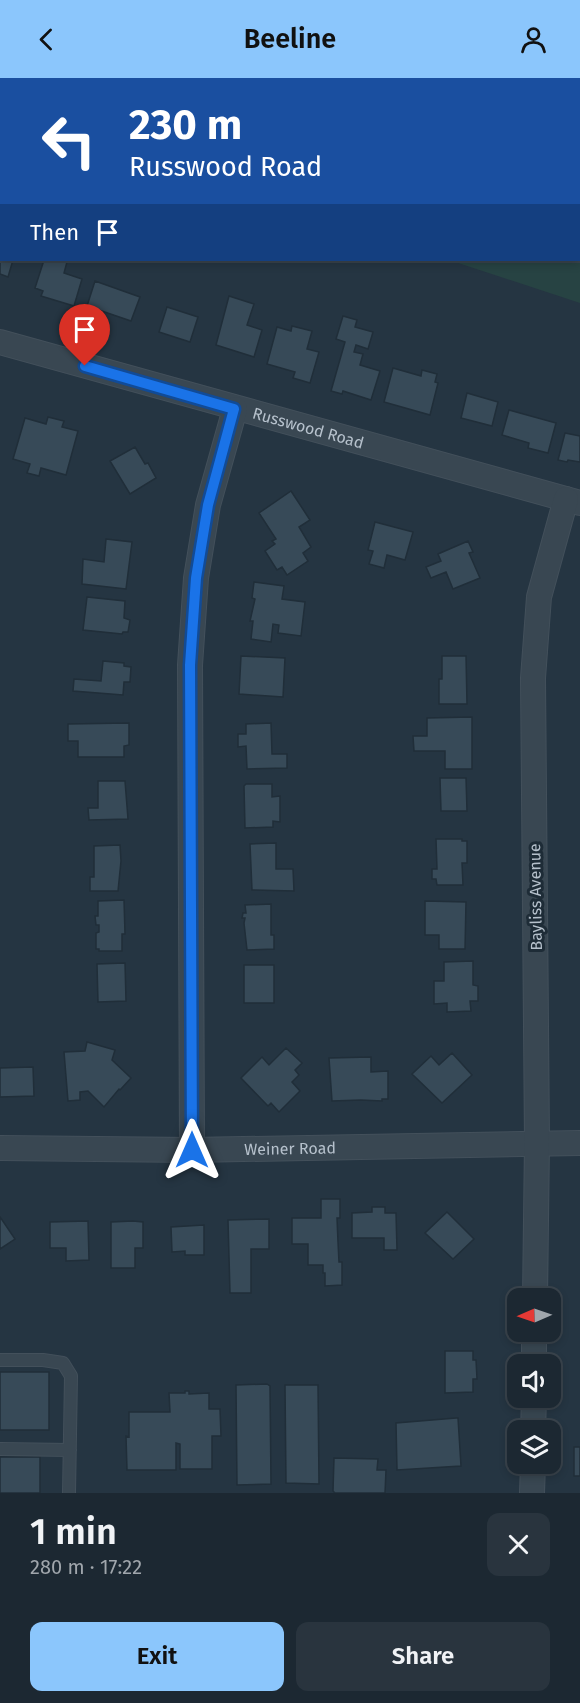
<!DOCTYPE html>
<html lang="en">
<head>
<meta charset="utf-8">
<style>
	:root { --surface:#1c2832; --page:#29343e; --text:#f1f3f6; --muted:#a0a6ac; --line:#3a444d; --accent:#8bc6fc }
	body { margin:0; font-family:"Fira Sans",sans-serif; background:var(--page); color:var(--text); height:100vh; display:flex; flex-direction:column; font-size:22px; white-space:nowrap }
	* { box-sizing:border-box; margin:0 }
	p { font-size:20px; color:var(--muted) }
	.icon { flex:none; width:33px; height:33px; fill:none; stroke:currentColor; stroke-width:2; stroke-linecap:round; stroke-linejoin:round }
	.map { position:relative; height:1415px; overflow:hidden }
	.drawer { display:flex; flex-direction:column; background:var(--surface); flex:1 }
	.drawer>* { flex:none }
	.hud { position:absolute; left:0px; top:0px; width:580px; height:183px; box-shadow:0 3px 9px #0003,0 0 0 2px var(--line); background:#1a4fa0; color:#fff; overflow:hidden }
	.needle { width:39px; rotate:268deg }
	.fabs { position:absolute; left:507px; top:1210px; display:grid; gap:12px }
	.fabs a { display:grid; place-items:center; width:54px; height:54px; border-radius:12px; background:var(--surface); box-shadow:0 3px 9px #0003,0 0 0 2px var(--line); font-size:30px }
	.pin { position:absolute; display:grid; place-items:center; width:51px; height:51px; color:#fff; margin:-62px -26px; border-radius:50% 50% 50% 0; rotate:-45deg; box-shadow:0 0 6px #0007 }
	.pin .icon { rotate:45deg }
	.me { position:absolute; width:66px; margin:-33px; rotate:0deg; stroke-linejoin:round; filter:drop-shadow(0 0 4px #0008) }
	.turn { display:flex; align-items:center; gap:21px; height:126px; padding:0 30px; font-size:27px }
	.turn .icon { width:78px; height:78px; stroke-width:2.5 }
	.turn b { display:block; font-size:42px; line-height:51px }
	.then { display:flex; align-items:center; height:57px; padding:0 30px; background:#0003; gap:12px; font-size:22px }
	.round { display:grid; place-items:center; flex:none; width:63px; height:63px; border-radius:12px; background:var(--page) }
	.headline { display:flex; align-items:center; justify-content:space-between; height:102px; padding:0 30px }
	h1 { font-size:36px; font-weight:600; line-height:45px }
	.action { display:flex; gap:12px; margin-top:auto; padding:12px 30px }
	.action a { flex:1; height:69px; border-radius:12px; background:var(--accent); color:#111; font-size:24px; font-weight:600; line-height:69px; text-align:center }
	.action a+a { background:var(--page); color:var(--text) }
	header { display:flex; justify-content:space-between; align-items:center; height:78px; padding:0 30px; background:var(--accent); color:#111; font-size:27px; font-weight:600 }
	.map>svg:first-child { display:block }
	.green { fill:#274343 }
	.building { fill:#374a58; stroke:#202e39; stroke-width:1.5 }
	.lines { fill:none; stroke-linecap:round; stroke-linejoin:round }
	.service-casing { stroke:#43505b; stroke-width:14 }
	.minor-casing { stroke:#43505b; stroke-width:26 }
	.service { stroke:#394752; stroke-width:12 }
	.minor { stroke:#394752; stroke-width:24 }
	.route-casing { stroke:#114b97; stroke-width:15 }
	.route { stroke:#1a73e8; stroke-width:10 }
	.labels { text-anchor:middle; stroke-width:6; stroke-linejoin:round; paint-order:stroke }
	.street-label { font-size:16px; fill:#b6c1cc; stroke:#1e2c37 }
</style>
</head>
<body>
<header><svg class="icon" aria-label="back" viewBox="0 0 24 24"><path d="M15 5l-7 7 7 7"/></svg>Beeline<svg class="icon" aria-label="person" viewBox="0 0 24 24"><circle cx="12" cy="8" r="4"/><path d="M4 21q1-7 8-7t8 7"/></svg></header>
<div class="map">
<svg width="580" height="1415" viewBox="0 0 580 1415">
	<rect width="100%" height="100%" fill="#253542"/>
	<path class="green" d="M0,0h580v225l-131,-43h130v-180h-577l-1,45z"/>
	<path class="building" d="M0,144l2,38h11l-5,17 -8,-3z
		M44,182h15l8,2 -3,11 18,6 -8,27 -33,-10 2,-5 -8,-3z
		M95,203l45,16 -9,24 -44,-15z
		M229,218l25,8 -7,21 15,5 -8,27 -38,-12z
		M167,229l31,10 -8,25 -31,-10z
		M343,238l14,4 -2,7 18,5 -5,17 -12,-4 -2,7 9,2 -3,11 20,6 -9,29 -28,-9 -1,3 -11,-3 14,-49 -9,-3z
		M292,248l20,5 -5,18 12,3 -9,31 -17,-5 2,-6 -28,-8 10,-37 14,4z
		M393,290l28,8 1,-6 15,4 -2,8 3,1 -8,32 -46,-13z
		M467,315l31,9 -6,24 -31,-8z
		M509,332l47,13 -8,30 -20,-5 1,-5 -27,-8z
		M48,339l16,4 -2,6 16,4 -12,44 -25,-7 -2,8 -12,-3 3,-9 -17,-5 12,-41 21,6z
		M565,355l15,3v26l-12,-2 -1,2 -9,-2z
		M135,369l10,17 3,-1 8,15 -26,16 -20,-33z
		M291,413l19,29 -11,7 12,20 -8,6 5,8 -21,14 -5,-8 -5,3 -12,-19 10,-7 -3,-3 4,-2 -17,-26z
		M375,444l38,10 -8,28 -18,-5 -3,13 -15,-4 4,-13 -5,-1z
		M106,461l26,3 -6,47 -44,-5 1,-25 21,3z
		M468,463l5,11 -4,1 11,25 -27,11 -7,-17 -15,6 -5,-11 15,-6 -3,-7z
		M254,504l30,4 -2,13 23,3 -4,34 -23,-3 1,-8 -6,-1 -2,18 -20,-3 2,-18h-3l5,-22 -3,-1z
		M87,519l38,4 -1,17 6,2 -2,12h-5l-1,2 -39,-4z
		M241,578l44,2 -2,39 -44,-3z
		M442,578h24l1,48h-28v-25h3z
		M103,583l21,2v3l7,1 -1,15h-6l-1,13 -50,-4 1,-12 27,2z
		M472,639v52h-27v-18h-31l-1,-15h14v-18z
		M129,645v22l-5,1v11h-46v-16h-10v-17z
		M271,645l1,31h15v14l-40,1 -1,-23 -8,1v-13h8v-10z
		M440,700h26l1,33h-26z
		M98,703h27l3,38 -39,1 -1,-12h10z
		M246,706h26v13l8,-1v26l-7,-1v6l-28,1 -1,-42z
		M436,761h26v2h5v22h-5l1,22h-26l-1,-6h-4v-10h5z
		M276,765v26h17l1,22 -42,-1 -2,-46z
		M120,767l1,16 -3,30h-28v-14h4v-31z
		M124,822l1,34h-3v17h-23v-2h-3v-16l3,-1v-7h-3l-1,-9h3v-15z
		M425,823l41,1 -1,47h-26v-14h-14z
		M271,826v31h3v14l-27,1 -3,-27 1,-5h-3l1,-5h3l-1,-8z
		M473,883v24l5,1v15h-8l1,10 -24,1v-9l-13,1v-23h10v-19z
		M125,885l1,38 -28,1 -1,-38z
		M244,887h30v38h-30z
		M87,964l28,8 -3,10 19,18 -11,12 -1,-1 -15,18 -16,-16 -8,1v8l-12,1 -4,-49 21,-1z
		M286,970l16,15 -7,7 4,5 -7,7 8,9 -21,21 -8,-9 -3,3 -27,-28 21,-21 7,8z
		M452,975l20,22 -30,28 -30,-29 19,-18 8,9z
		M371,979v15l17,-1v28h-6v2l-21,-1 -29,1 -3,-43z
		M33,989l1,29 -34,1v-29z
		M321,1121h19v19h-3l1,24 1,20h3v23l-17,1v-13h-2v-8h-15v-21h-16v-26h29z
		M372,1129h13v6h11l1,37h-13v-12h-32v-25l20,-1z
		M447,1134l27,27 -21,20 -28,-26z
		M0,1139l15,22 -15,10z
		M269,1141v30h-18v44h-21l-2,-73z
		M88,1143l1,39 -23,1v-13h-16v-26z
		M133,1143l10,1v26h-8v20h-24v-46z
		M204,1147v30h-19v-4l-13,1 -1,-25z
		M445,1273h28v9h3l1,19h-4v13l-28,1z
		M0,1294h49v58h-49z
		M267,1306l3,2 1,98 -34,1 -1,-100z
		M285,1307h33l1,99 -33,-1z
		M185,1313h4v3l20,-1v16h11l1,27h-9v33h-32v-25l-4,-1v27h-49l-1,-34 3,1v-25h41l-1,-19h16z
		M456,1340h2l3,48 -64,4 -1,-47z
		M574,1369h6v29h-6z
		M0,1379h40v36h-40z
		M334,1380l44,1 -1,11h9l-1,23h-50l-2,-2z"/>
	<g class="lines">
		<g class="service-casing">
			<path id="service" d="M0,1282h43l20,3 8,13 -2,117
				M0,1371l70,1"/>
		</g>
		<g class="minor-casing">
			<g id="minor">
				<path id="s1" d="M0,264l580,161"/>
				<path id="s2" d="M0,1070l192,2 388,-7"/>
				<path d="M192,1072l-2,-485 6,-87 12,-73 27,-96"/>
				<path d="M535,1221l2,-157 -4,-464 6,-81 27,-98"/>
				<path d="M534,1287v-33"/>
				<path d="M533,1353l1,-33"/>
				<path d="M532,1415l1,-29"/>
			</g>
		</g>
		<use href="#service" class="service"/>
		<use href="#minor" class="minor"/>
	</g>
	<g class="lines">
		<g class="route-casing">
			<path id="route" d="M85,288l149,43 -26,96 -12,73 -6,87 2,485"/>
		</g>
		<use href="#route" class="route"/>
	</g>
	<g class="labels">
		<g class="street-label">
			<text dy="6" stroke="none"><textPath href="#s1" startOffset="320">Russwood Road</textPath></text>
			<text transform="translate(535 819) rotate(-91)" y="6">Bayliss Avenue</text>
			<text dy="6" stroke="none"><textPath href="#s2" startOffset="290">Weiner Road</textPath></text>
		</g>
	</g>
</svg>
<div class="fabs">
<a><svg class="needle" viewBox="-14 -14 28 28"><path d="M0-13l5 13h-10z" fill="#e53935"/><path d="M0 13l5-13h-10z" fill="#a0a6ac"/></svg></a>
<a><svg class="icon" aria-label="sound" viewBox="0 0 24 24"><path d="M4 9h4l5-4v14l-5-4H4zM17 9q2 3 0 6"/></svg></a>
<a><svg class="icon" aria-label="layers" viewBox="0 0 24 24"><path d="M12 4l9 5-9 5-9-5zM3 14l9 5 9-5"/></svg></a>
</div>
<div class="pin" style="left:85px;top:288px;background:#d93025"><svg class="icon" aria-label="arrive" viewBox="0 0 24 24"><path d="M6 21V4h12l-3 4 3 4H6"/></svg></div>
<svg class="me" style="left:192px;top:1072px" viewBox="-20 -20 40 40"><path d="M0-17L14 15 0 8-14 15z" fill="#1a73e8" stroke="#fff" stroke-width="4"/></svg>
<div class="hud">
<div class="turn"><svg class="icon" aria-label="left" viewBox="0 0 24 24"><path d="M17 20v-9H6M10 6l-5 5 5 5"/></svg><div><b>230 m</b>Russwood Road</div></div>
<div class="then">Then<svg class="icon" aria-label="arrive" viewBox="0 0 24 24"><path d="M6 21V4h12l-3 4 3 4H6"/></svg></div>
</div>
</div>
<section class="drawer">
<div class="headline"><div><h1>1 min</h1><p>280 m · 17:22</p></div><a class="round"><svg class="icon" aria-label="close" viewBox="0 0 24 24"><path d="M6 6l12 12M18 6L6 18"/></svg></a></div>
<div class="action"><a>Exit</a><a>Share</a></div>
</section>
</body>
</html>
